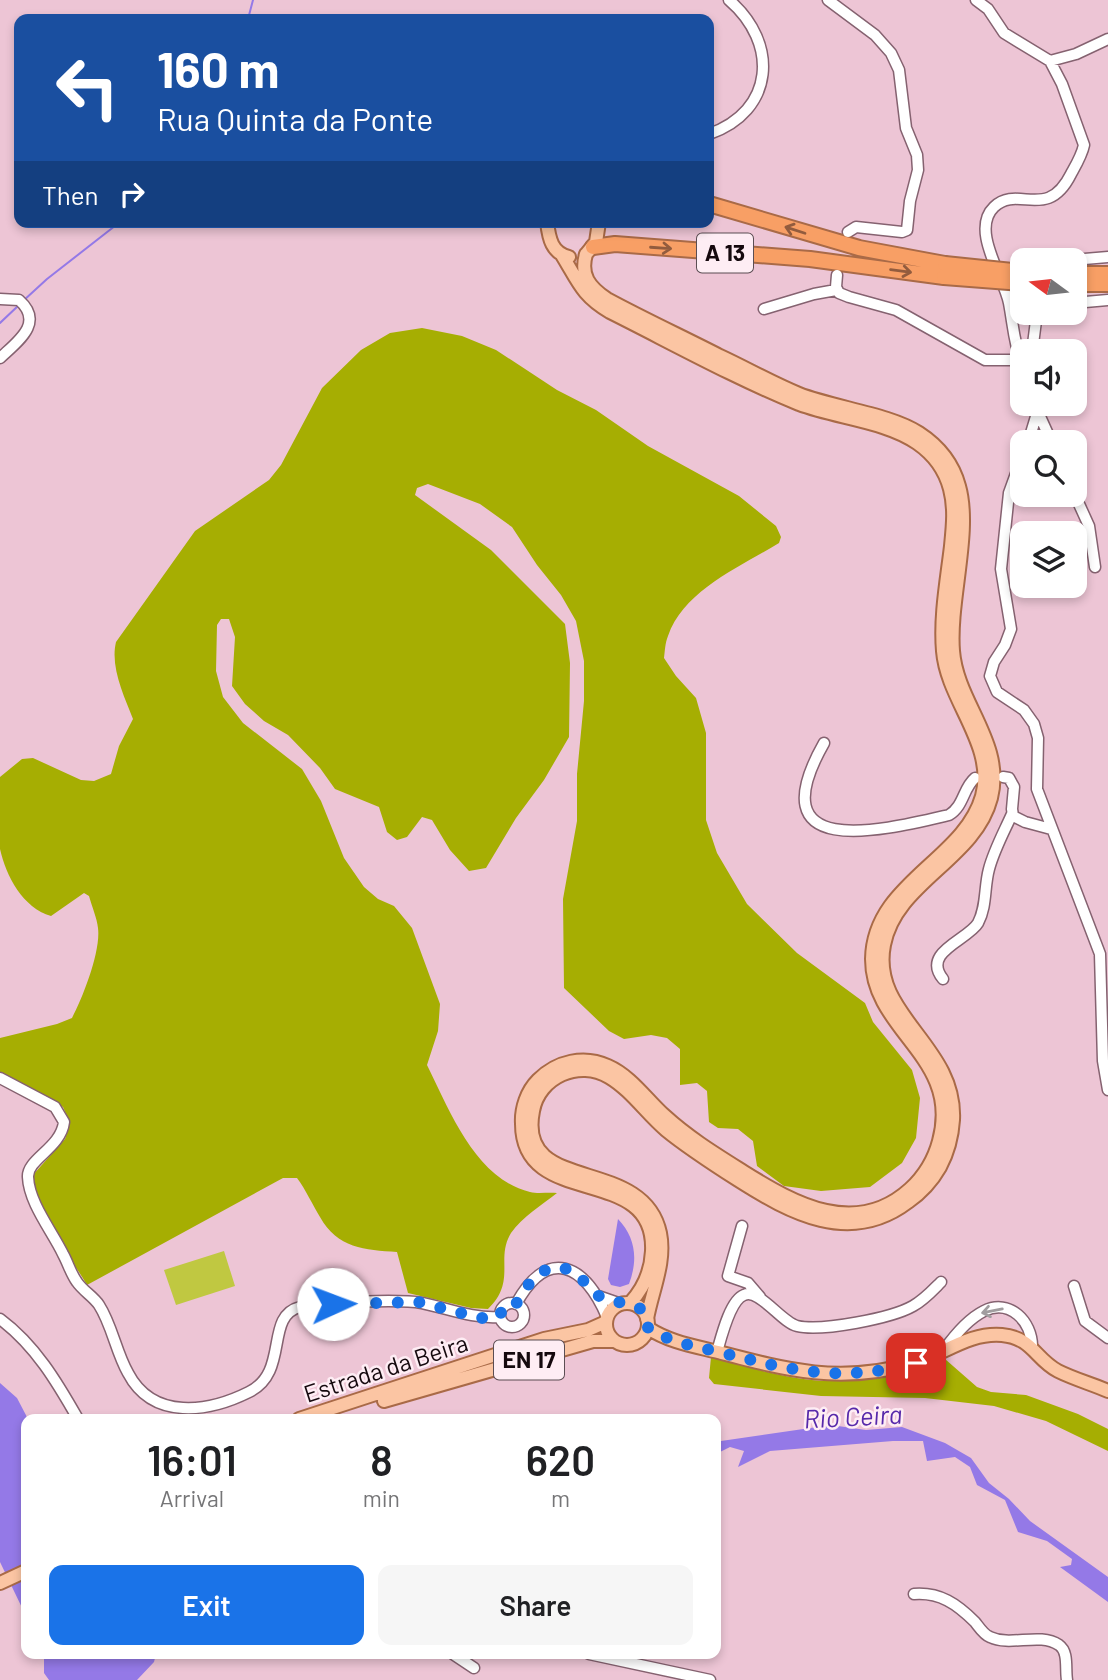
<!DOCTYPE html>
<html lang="en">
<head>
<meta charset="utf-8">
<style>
	:root { --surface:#fff; --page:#f6f6f6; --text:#202124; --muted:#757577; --accent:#1a73e8 }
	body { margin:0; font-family:Barlow,sans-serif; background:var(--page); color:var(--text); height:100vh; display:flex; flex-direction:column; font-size:26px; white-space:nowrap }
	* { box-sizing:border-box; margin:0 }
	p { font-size:23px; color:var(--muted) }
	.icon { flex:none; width:38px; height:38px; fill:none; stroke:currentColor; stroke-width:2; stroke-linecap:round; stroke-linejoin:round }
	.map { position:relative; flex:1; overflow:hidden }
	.drawer { position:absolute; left:21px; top:1414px; width:700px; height:245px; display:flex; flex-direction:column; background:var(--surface); border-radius:14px; box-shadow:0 4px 10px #0003 }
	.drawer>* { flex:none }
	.guide { position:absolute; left:14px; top:14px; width:700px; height:214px; border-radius:14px; box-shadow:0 4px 10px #0003; background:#1a4fa0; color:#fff; overflow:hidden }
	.needle { width:46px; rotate:285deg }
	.tools { position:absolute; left:1010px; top:248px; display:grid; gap:14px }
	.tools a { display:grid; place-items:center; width:77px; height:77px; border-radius:14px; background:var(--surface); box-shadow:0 4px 10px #0003; font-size:35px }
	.pin { position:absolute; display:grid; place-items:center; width:60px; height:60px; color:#fff; margin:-30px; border-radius:14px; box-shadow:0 4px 10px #0006 }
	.me { position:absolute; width:77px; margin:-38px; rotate:88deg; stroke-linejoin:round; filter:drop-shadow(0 0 5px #0008) }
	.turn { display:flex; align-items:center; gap:24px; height:147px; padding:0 28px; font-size:32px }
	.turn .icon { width:91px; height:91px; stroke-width:2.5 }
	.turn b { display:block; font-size:49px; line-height:60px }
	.then { display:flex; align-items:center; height:66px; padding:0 28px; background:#0003; gap:14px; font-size:26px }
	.eta { display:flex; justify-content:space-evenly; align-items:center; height:119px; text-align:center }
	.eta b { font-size:42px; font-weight:600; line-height:49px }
	.action { display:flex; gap:14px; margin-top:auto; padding:14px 28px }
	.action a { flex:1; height:80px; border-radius:14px; background:var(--accent); color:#fff; font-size:28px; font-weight:600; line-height:80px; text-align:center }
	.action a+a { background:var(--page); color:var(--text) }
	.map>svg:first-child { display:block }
	.green { fill:#c0c841 }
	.forest { fill:#a6ae02 }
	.water { fill:#9479e7 }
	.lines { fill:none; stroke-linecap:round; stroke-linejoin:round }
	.stream { stroke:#9479e7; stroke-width:2 }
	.minor-casing { stroke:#856270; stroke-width:13 }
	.major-casing { stroke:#a96a47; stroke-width:16 }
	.highway-casing { stroke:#a96a47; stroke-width:18 }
	.minor { stroke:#fff; stroke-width:10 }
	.major { stroke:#fbc5a3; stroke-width:12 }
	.highway { stroke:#f89f65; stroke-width:14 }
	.highway-bridge-casing { stroke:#a96a47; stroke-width:18; stroke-linecap:butt }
	.highway-bridge { stroke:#f89f65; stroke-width:14 }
	.oneway { stroke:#925c3e }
	.oneway2 { stroke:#a19d9f }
	.route { stroke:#1a73e8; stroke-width:12; stroke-dasharray:0 21.6 }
	.labels { text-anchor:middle; stroke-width:5; stroke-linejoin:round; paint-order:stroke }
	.shield { fill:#feedf4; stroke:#5b4d53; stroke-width:2 }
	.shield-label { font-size:23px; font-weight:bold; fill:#15090e }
	.street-label { font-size:24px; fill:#15090e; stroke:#feedf4 }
	.water-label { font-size:26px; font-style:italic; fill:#5729aa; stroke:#feedf4 }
</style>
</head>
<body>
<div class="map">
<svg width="1108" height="1680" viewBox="0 0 1108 1680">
	<rect width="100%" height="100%" fill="#edc5d5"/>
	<path class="green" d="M224,1251l11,35 -59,19 -12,-35z"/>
	<path class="forest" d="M422,328l40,8 34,14 61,40 39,20 52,36 91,50 37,30 5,11 -2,6c-39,24 -95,47 -111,93 -3,7 -3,15 -4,22l12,18 20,22 10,35v87l11,33 30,51 50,49 68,50 8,19 39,48 8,28 -4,40 -14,25 -32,24 -49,4 -37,-5 -27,-20 -4,-25 -15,-12 -20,-1 -9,-6 -2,-31 -10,-8 -17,2v-36l-13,-11 -16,-3 -27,4 -15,-8 -45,-43 -1,-89 14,-78v-47l7,-73v-40l-8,-40 -15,-26 -24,-30 -25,-38 -32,-23 -52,-20 -11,4 -2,7 76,55 74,74 5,39 -1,74 -25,43 -28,38 -30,50 -17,3 -19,-21 -18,-30 -10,-3 -15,20 -10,3 -10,-8 -8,-25 -44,-18 -15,-21 -32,-33 -24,-14 -19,-17 -13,-18 3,-49 -6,-18h-8l-4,6 -1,46 7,26 20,26 59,46 19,32 23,57 20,29 14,12 16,7 18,22 28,76 -2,27 -11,34c22,44 48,114 103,127 8,2 18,0 27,1 -15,12 -35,24 -46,40 -16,26 6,48 -23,76l-17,-1 -63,-15 -11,-41c-32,-2 -60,-4 -77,-35 -8,-13 -14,-27 -23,-39h-14l-196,107c-19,-32 -51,-72 -55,-109l33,-37 5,-16 -7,-16 -63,-33v-36l57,-14 15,-6c11,-21 29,-67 26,-90 -1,-10 -6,-21 -9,-32l-5,-3 -33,23c-28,-8 -45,-40 -51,-67 0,-19 0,-52 0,-72l22,-18 11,-1 48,22 13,1 17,-7 8,-28 14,-27c-9,-23 -23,-52 -17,-77l79,-111 74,-51 12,-15 41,-77 39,-38 29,-17z
		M711,1357c38,10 78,23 117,24 40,0 80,-10 117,-22l32,28 14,5 35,3 52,19 30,15v22l-62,-30 -52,-15 -69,-8 -104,-2 -107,-12 -5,-6z"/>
	<path class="water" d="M618,1219c18,19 20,41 11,65l-9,3 -9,-2 -3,-6z
		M0,1383l17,15 11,21h-2v197l-26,-54z
		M831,1425l35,5 36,-3 43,16 26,15 18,25 20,16 21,22 78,56v25l-48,-35 11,-2 1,-6 -25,-18 -29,-9 -13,-32 -28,-15 -7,-18 -15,-10 -28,4 -4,-20h-30l-123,10 -32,16 6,-16 -14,-4 -14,7v-8l5,-5z
		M44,1654h112l-2,8 -17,18h-88l-5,-7z"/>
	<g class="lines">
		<path class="stream" d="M248,19l5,-19
			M23,301l24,-22 73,-57
			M0,323l19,-18"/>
		<g class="minor-casing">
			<path id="minor" d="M828,0l47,35 16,18 8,17 7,58 11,27 1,15 -8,31 -3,29 -5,2 -46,-5 -8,5
				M976,0l12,9 16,24 46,28 12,23 22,61c-2,10 -8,20 -13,29 -24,48 -53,10 -77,33 -24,23 10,70 15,96 4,21 5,41 13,62
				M1050,61l26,-7 32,-15
				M709,134c66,-23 70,-91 20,-134
				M1061,261l47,-4
				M837,275l-1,12 3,6 10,4 47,13 89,50h35
				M0,299l19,1c26,23 -2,42 -19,58
				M1074,303l34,-3
				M764,309l50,-15 22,-4
				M1032,352l5,-39
				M1039,404l-1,8 14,31
				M1028,443l10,-33
				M1022,457l-13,36 -8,76 10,60 -6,16 -11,17 -4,14 7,16 27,18 10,14 4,14 -1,51 63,165 3,107 5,29
				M1074,493l15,33 6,41
				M824,743c-68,120 61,87 125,72 15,-9 14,-27 26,-37
				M1003,777l6,1 5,9 -2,22 1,7 12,6 26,7
				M943,979c-22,-27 25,-39 35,-56 9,-17 6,-36 11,-54 5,-19 15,-37 23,-55
				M0,1078l55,29 9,15c-3,26 -37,37 -36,55 1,26 24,54 35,77 5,9 8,20 14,28 6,9 16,14 22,23 13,20 17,47 29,68 25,48 81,39 121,19 41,-20 15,-76 51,-85 22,-5 100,-8 122,-4 25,5 51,16 77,14
				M742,1226l-14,50 20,7 12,14
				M1074,1286l11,35 23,17
				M598,1296l23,8
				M500 1315a12 12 0 1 1 24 0a12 12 0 1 1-24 0Z
				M516,1304c32,-58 69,-40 91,13
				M0,1319c35,26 57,63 78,100
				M944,1350c10,-14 24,-31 40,-39 26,-13 48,11 48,35
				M717,1352c4,-14 13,-52 27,-57 15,-7 37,27 53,31 24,6 95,-8 116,-20 11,-6 19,-15 28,-24
				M914,1594c26,-2 43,10 61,28 4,5 9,13 15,15 21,10 49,-5 69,8 10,7 6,24 8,35
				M453,1654l21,14
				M589,1654l121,26"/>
		</g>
		<g class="major-casing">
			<path id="major" d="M547,222c2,17 5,31 22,35
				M587,253l9,-11 3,-20
				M586,254c-6,21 3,33 21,45 37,20 76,38 113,57 26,12 52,27 79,38 36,14 91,20 120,39 20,13 34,31 40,53 13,46 -10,115 -6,165 4,52 52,92 38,147 -16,62 -95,84 -107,147 -14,70 73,100 69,175 -1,16 -5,32 -13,47 -8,14 -19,26 -32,35 -58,44 -118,11 -170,-22 -25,-16 -50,-32 -72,-50 -20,-17 -35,-40 -57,-53 -30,-18 -70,0 -76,34 -17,85 110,43 127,122 6,29 -8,58 -13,86
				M562,255c16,26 20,41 48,57 62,31 125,66 189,92 37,14 86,17 118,39 16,11 28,27 33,46 5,19 3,37 1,57 -4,34 -11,70 -8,105 4,50 53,94 39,145 -18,64 -109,87 -110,163 0,73 90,98 67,182 -5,19 -15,35 -29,48 -54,49 -115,15 -166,-17 -27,-17 -55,-34 -79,-56 -18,-16 -34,-40 -57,-50 -24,-11 -51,-5 -70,14 -11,11 -17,28 -16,44 0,87 134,38 130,127 -1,21 -8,37 -22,52
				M606 1324a21 21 0 1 1 42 0a21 21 0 1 1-42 0Z
				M648,1328c21,14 46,18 70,24 69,18 121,32 193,12 31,-8 57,-32 91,-29 31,3 33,24 56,36 16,8 34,13 50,20
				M384,1401l209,-60h21
				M299,1419l245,-80 44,-9 18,-8
				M0,1583l26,-12"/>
		</g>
		<g class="highway-casing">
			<path id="highway" d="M709,204l150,44 86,16
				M593,247l22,-3 195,15 134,18
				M1074,274h34
				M1074,284h34"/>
		</g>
		<use href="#minor" class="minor"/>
		<use href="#major" class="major"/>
		<use href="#highway" class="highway"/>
		<g class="highway-bridge-casing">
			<path id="highway-bridge" d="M945,264l77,8
				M944,277l78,6"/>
		</g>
		<use href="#highway-bridge" class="highway-bridge"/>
	</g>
	<defs><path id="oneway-shaft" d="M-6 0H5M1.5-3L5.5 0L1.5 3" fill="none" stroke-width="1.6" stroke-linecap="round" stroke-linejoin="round" transform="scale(1.75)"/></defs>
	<g class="oneway">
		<use href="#oneway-shaft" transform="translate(795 230) rotate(-162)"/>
		<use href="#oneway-shaft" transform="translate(661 248) rotate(4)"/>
		<use href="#oneway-shaft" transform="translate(901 271) rotate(7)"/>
	</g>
	<use class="oneway2" href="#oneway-shaft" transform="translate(992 1311) rotate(169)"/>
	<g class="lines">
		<path class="route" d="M333,1304l85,-2 63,16 18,-1 5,-11 7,-3 5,1c13,-24 35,-52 63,-27 7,5 12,15 20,19 18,11 50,1 49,32 21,14 46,18 71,24 75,19 120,31 197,11"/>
	</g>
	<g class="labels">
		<g class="shield">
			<rect x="697" y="233.5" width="56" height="39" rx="5"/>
			<rect x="494" y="1340.5" width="70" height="39" rx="5"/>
		</g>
		<g class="shield-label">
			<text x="725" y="261">A 13</text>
			<text x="529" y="1368">EN 17</text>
		</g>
		<g class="street-label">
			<text transform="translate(386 1369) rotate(-18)" y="8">Estrada da Beira</text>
		</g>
		<g class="water-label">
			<text transform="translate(853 1417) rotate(-3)" y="9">Rio Ceira</text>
		</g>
	</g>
</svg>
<div class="tools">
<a><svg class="needle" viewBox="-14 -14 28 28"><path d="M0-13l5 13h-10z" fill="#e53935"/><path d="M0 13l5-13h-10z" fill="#757577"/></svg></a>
<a><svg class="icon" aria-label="sound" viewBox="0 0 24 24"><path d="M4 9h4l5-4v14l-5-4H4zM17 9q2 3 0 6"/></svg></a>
<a><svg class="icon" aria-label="search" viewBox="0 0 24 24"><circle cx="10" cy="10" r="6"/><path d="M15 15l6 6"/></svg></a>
<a><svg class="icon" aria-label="layers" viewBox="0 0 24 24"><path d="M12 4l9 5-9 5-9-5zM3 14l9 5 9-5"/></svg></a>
</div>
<div class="pin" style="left:916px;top:1363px;background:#d93025"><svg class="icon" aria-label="arrive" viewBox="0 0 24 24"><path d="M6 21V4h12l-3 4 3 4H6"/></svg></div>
<svg class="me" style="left:333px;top:1304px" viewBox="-20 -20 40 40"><circle r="19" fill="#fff"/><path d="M0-13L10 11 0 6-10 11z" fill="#1a73e8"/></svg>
<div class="guide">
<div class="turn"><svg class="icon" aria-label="left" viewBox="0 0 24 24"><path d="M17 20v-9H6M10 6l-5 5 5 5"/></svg><div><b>160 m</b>Rua Quinta da Ponte</div></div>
<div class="then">Then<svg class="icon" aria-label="right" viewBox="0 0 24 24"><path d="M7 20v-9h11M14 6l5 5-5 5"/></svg></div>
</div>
<section class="drawer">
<div class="eta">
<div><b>16:01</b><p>Arrival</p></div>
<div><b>8</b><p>min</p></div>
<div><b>620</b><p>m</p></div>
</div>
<div class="action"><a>Exit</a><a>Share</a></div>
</section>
</div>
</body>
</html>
